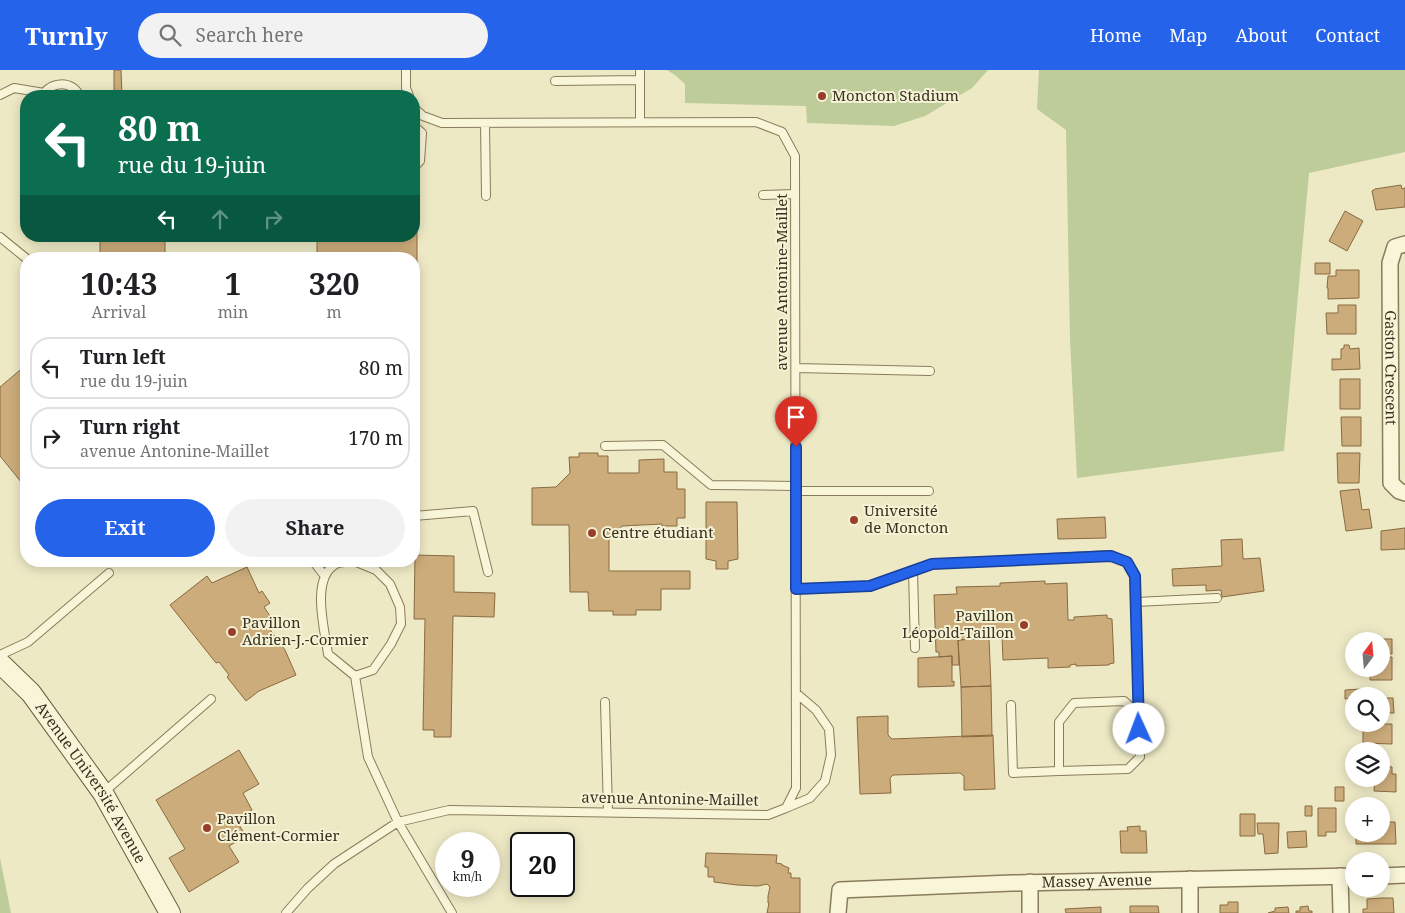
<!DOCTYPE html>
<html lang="en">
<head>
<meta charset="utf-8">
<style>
	:root { --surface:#fff; --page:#f2f2f2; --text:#202124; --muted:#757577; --line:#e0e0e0; --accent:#2563eb }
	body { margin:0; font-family:"Noto Serif",serif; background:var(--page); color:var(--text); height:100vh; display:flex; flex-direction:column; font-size:19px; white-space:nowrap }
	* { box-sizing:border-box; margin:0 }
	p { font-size:16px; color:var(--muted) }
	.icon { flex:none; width:28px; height:28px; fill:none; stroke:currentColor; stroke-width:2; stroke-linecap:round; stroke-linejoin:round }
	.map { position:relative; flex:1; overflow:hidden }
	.side { position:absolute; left:20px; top:182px; width:400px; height:315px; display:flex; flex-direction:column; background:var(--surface); border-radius:20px; box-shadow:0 2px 12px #0003 }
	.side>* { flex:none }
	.banner { position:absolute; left:20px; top:20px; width:400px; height:152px; border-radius:20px; box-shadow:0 2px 12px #0003; background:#0b6e4f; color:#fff; overflow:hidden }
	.needle { width:32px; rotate:16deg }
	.tools { position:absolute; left:1345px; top:562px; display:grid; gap:10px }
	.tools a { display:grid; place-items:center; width:45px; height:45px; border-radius:50%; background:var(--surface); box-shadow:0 2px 12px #0003; font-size:25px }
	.speed { position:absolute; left:435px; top:762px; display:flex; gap:10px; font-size:25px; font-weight:700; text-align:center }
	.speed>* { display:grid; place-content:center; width:65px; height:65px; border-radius:50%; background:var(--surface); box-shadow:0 2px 12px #0003; line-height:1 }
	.speed small { font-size:12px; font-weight:400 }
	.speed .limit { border:2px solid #111; border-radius:8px; background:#fff; color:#111 }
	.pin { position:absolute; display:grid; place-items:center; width:42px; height:42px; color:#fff; margin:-51px -21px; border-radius:50% 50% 50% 0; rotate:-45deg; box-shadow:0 0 5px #0007 }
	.pin .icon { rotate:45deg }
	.me { position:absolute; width:55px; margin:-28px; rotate:358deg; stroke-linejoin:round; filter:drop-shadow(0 0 4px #0008) }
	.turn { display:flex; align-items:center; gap:18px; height:105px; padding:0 15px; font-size:22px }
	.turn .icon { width:65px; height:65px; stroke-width:2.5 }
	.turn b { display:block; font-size:35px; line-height:42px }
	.lanes { display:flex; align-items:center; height:48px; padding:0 15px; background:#0003; justify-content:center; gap:25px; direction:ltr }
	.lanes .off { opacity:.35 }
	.eta { display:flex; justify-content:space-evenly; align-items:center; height:85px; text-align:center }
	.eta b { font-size:30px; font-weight:700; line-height:35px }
	.action { display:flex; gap:10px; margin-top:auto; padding:10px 15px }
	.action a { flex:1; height:58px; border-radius:30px; background:var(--accent); color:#fff; font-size:20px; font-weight:700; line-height:58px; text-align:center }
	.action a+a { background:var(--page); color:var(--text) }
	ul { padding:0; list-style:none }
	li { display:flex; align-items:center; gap:15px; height:62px; margin:0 10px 8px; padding:0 5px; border:2px solid var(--line); border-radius:20px }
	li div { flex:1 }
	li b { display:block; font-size:19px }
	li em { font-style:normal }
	header { display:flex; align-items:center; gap:30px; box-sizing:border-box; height:70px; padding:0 25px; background:var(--accent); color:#fff }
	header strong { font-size:24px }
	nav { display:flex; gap:28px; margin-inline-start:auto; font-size:18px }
	.search { width:350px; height:45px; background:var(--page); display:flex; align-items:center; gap:12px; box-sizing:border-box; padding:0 18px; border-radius:28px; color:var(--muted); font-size:19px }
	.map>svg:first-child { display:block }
	.green { fill:#bdcc99 }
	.building { fill:#ccac7b; stroke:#886a41 }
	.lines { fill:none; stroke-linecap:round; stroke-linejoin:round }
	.lane-casing { stroke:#897c5b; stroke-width:10 }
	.street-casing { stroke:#897c5b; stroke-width:18 }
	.secondary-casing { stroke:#6b5d3e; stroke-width:22 }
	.lane { stroke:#f9f5d9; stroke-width:8 }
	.street { stroke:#f9f5d9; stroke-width:15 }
	.secondary { stroke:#f9f5d9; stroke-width:20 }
	.route-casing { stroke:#184099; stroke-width:12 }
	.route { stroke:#2563eb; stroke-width:9 }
	.poi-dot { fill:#983f2b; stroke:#f5f2d5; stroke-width:2 }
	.labels { text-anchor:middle; stroke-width:4; stroke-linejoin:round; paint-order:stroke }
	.poi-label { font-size:15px; fill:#39311f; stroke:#f5f2d5; text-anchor:start }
	.street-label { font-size:15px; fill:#39311f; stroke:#f5f2d5 }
</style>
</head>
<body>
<header>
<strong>Turnly</strong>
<div class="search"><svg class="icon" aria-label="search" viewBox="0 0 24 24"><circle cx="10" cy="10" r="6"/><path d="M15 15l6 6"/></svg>Search here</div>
<nav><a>Home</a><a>Map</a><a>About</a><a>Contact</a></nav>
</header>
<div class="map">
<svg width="1405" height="843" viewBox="0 0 1405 843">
	<rect width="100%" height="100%" fill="#eee9c5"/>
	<path class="green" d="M667,0h321l-16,18 -47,28 -31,10 -87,-3 -1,-17 -121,-3v-19l-10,-9z
		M1039,0h366v82l-96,21 -25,278 -207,27 -7,-138 -4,-210 -29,-21z
		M0,788l11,55h-11z"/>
	<path class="building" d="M114,0h7l1,26h-8z
		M1401,115l1,4 3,-1v19l-29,3 -4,-19 3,-2z
		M1345,141l18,10 -16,30 -18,-10z
		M414,152h3v44h-3v-7h-97v-23h97z
		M114,166h6v2l26,-2 19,1v22h-65v-21h14z
		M1315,193h15v11h-15z
		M1336,200h23v28l-31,1v-11h-1l1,-12h8z
		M1338,235h18v29h-29l-1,-21h12z
		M1344,275h5l1,4 9,-1 1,21 -28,1v-11h9v-10l3,-1z
		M26,295v123l-26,-32v-69z
		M1340,309h20v30h-20z
		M1341,347h20v29h-19z
		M579,383h19v3h10v17h31v-13l25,-1v13h13v17h8v29h-8v8h-15v-2l-40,2 -13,14v31h81v18h-29v21h-25v5h-23v-4h-24l-1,-19h-18l-1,-67h-37v-37l24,-1 14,-14 -1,-16h10z
		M1337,383h23l-1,30h-21z
		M1359,419l3,21 7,-1 3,19 -26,3 -6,-40z
		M706,432h31l1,57 -10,2v8h-12v-8l-10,-2z
		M1105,447l1,21 -48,1 -1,-20z
		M1405,458v21l-24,1v-19z
		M1242,469l1,20 17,-1 4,33 -42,6 -1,-7 -15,1v-6l-33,1 -1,-17 50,-3 -1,-26z
		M415,485l39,1v36l41,1 -1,24 -41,-1 -2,121h-17v-7h-11l2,-111h-11z
		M247,497l12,26 3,-2 8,12 -6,4 10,15 -6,5 17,23 11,25 -37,16 -13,10 -19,-24 2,-2 -10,-13 -3,1 -46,-58 37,-29 5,7z
		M1045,511v3l22,-1 1,37h6v-3l33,-2v3l5,1 2,44 -5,1v1l-33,1v-2l-6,1v2l-22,1v-10l-45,2 -1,-23h-7v-7l-19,1v8l-18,1 1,25h-7v-9l-13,1v-5h-3l-2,-57 23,-1 -1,-7 44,-1v-3z
		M989,568l2,48 -30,1 -3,-47z
		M1367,569h25v15l-11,-1v-12h-14z
		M952,586v26l2,-1v5l-36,1v-29z
		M1381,587h11v23h-22v-11h11z
		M991,616l1,50 -30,1 -1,-50z
		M1361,619v7l-16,3v-9z
		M1381,628h12l1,15h-13z
		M888,646v19l4,4 101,-4 2,54 -31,1v-14l-4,-3 -67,2 -3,3 1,15 -31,1 -3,-77z
		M1363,654h29v20l-29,-1z
		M239,680l20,34 -16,9 9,17 -16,10 10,16 -17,10 10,16 -50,30 -20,-34 16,-9 -29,-49z
		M1381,696l11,1v7h4v18l-22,-1 1,-12h6z
		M1335,717h9v14h-9z
		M1305,736h7v10h-7z
		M1318,738h18v24h-10v4h-8z
		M1240,744h15v22h-15z
		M1347,748h7v8l-7,1z
		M1381,752h14l1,22h-40v-10h25z
		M1257,753h22l-1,30 -13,1 -2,-20h-5z
		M1140,756v5h6l1,22h-26l-1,-22h8l-1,-4z
		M1306,761l1,16 -19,1 -1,-16z
		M706,783l71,2 -1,8 6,1v1l7,3 -1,5h3v5h9v35h-33l2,-10h-1v-7l2,-9 -3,-3 -9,2 -21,-1 -23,-3v-5h-6v-10h-3z
		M1382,828h11l1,15h-31v-4h4v-10z
		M1228,832h10v11h-18v-8h8z
		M1130,836h28l1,7h-29z
		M1308,836l1,5h3v2h-16v-2h4v-4z
		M1101,837v6h-35l-1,-4z
		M1288,837l1,6h-21l7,-2v-3z"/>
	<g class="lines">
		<g class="lane-casing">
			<path id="lane" d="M406,0v18l3,8
				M555,11l85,-1
				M0,25l14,-7 30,5
				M42,26c9,-15 29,-16 38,0
				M640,52v-52
				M485,53l1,73
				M414,56l8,7 -2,28 -6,6
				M763,125l32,-1
				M0,167l27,22
				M796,298l134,3
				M605,376l58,-1 48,40 85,1
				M796,421h133
				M414,446l59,-5 15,61
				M313,491l11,14
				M351,491c-4,1 -11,1 -15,3 -26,14 -11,67 -8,90l27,22
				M354,491l22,9 14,14 10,23 1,17 -10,20 -18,26 -18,6
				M913,501l2,77
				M796,519l75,-3 61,-22 179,-9 16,7 8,14 5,181 -12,12 -69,2v-49l15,-19 50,-2 15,14
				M1136,532l81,-4
				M0,585l28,-13 81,-69
				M355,606l13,81 30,65 54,91
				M605,632l3,110
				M1011,635l2,68 46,-2
				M104,722l107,-93
				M786,738l24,-10 15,-17 6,-26 -2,-26 -13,-19 -20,-17
				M286,843l22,-25 26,-24 64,-42 51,-12 319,5 18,-7 10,-20 -1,-632 -13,-24 -26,-10 -314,1 -19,-7 -9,-8"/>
		</g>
		<g class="street-casing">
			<g id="street">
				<path id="s1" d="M1405,174l-10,3 -5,16 1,220 8,8 6,2"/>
				<path d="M1340,806l1,37"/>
				<path d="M1381,806l24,-1"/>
				<path d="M1190,809v34"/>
				<path d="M1030,812v31"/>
				<path id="s2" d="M838,843l2,-23 172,-7 342,-7"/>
			</g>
		</g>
		<g class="secondary-casing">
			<g id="secondary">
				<path id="s3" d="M0,593l31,30 72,100 67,120"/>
			</g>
		</g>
		<use href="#lane" class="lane"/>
		<use href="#street" class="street"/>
		<use href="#secondary" class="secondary"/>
	</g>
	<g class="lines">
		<g class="route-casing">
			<path id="route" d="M796,377v142l74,-3 62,-22 179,-8 16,6 8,14 4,153"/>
		</g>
		<use href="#route" class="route"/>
	</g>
	<g class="poi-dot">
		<circle cx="822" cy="26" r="5"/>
		<circle cx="854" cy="450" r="5"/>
		<circle cx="592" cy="463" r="5"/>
		<circle cx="1024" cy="555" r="5"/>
		<circle cx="232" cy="562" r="5"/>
		<circle cx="207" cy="758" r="5"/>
	</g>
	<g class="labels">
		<g class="poi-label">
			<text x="832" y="31">Moncton Stadium</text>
			<text x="864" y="446">Université<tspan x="864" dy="17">de Moncton</tspan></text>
			<text x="602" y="468">Centre étudiant</text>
			<text x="1014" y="551" text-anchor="end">Pavillon<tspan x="1014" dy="17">Léopold-Taillon</tspan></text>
			<text x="242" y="558">Pavillon<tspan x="242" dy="17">Adrien-J.-Cormier</tspan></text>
			<text x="217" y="754">Pavillon<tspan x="217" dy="17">Clément-Cormier</tspan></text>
		</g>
		<g class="street-label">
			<text transform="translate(782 212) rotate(-90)" y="5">avenue Antonine-Maillet</text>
			<text dy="5" stroke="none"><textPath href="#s1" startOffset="132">Gaston Crescent</textPath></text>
			<text dy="5" stroke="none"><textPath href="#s3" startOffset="151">Avenue Université Avenue</textPath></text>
			<text transform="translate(670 729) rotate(1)" y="5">avenue Antonine-Maillet</text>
			<text dy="5" stroke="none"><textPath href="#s2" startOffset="280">Massey Avenue</textPath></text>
		</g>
	</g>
</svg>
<div class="tools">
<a><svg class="needle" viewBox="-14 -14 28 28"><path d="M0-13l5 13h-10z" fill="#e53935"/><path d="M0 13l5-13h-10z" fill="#757577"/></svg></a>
<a><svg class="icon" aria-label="search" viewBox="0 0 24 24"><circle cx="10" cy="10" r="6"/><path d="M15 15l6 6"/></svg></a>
<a><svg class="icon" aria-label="layers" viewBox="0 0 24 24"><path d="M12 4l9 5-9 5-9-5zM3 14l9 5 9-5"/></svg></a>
<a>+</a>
<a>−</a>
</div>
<div class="speed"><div>9<small>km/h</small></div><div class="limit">20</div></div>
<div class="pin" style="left:796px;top:377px;background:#d93025"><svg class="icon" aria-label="arrive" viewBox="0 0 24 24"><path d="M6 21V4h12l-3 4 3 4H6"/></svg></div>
<svg class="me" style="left:1139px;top:659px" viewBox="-20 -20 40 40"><circle r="19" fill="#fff"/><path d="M0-13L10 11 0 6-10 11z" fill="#2563eb"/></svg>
<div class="banner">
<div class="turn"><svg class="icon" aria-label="left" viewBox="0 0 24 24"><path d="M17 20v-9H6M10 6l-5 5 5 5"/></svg><div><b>80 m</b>rue du 19-juin</div></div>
<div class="lanes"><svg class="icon" aria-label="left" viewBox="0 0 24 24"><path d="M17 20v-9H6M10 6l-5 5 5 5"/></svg><svg class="icon off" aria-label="ahead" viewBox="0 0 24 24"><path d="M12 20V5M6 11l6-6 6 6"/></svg><svg class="icon off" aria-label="right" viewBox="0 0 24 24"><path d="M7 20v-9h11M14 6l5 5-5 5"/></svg></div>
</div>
<section class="side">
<div class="eta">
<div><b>10:43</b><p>Arrival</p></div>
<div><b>1</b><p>min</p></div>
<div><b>320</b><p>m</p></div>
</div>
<ul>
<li><svg class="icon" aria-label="left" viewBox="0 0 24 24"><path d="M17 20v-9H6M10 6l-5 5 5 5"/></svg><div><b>Turn left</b><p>rue du 19-juin</p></div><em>80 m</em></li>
<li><svg class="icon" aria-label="right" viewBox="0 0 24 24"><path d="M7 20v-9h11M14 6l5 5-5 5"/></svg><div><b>Turn right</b><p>avenue Antonine-Maillet</p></div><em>170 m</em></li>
</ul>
<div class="action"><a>Exit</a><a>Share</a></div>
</section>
</div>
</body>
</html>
